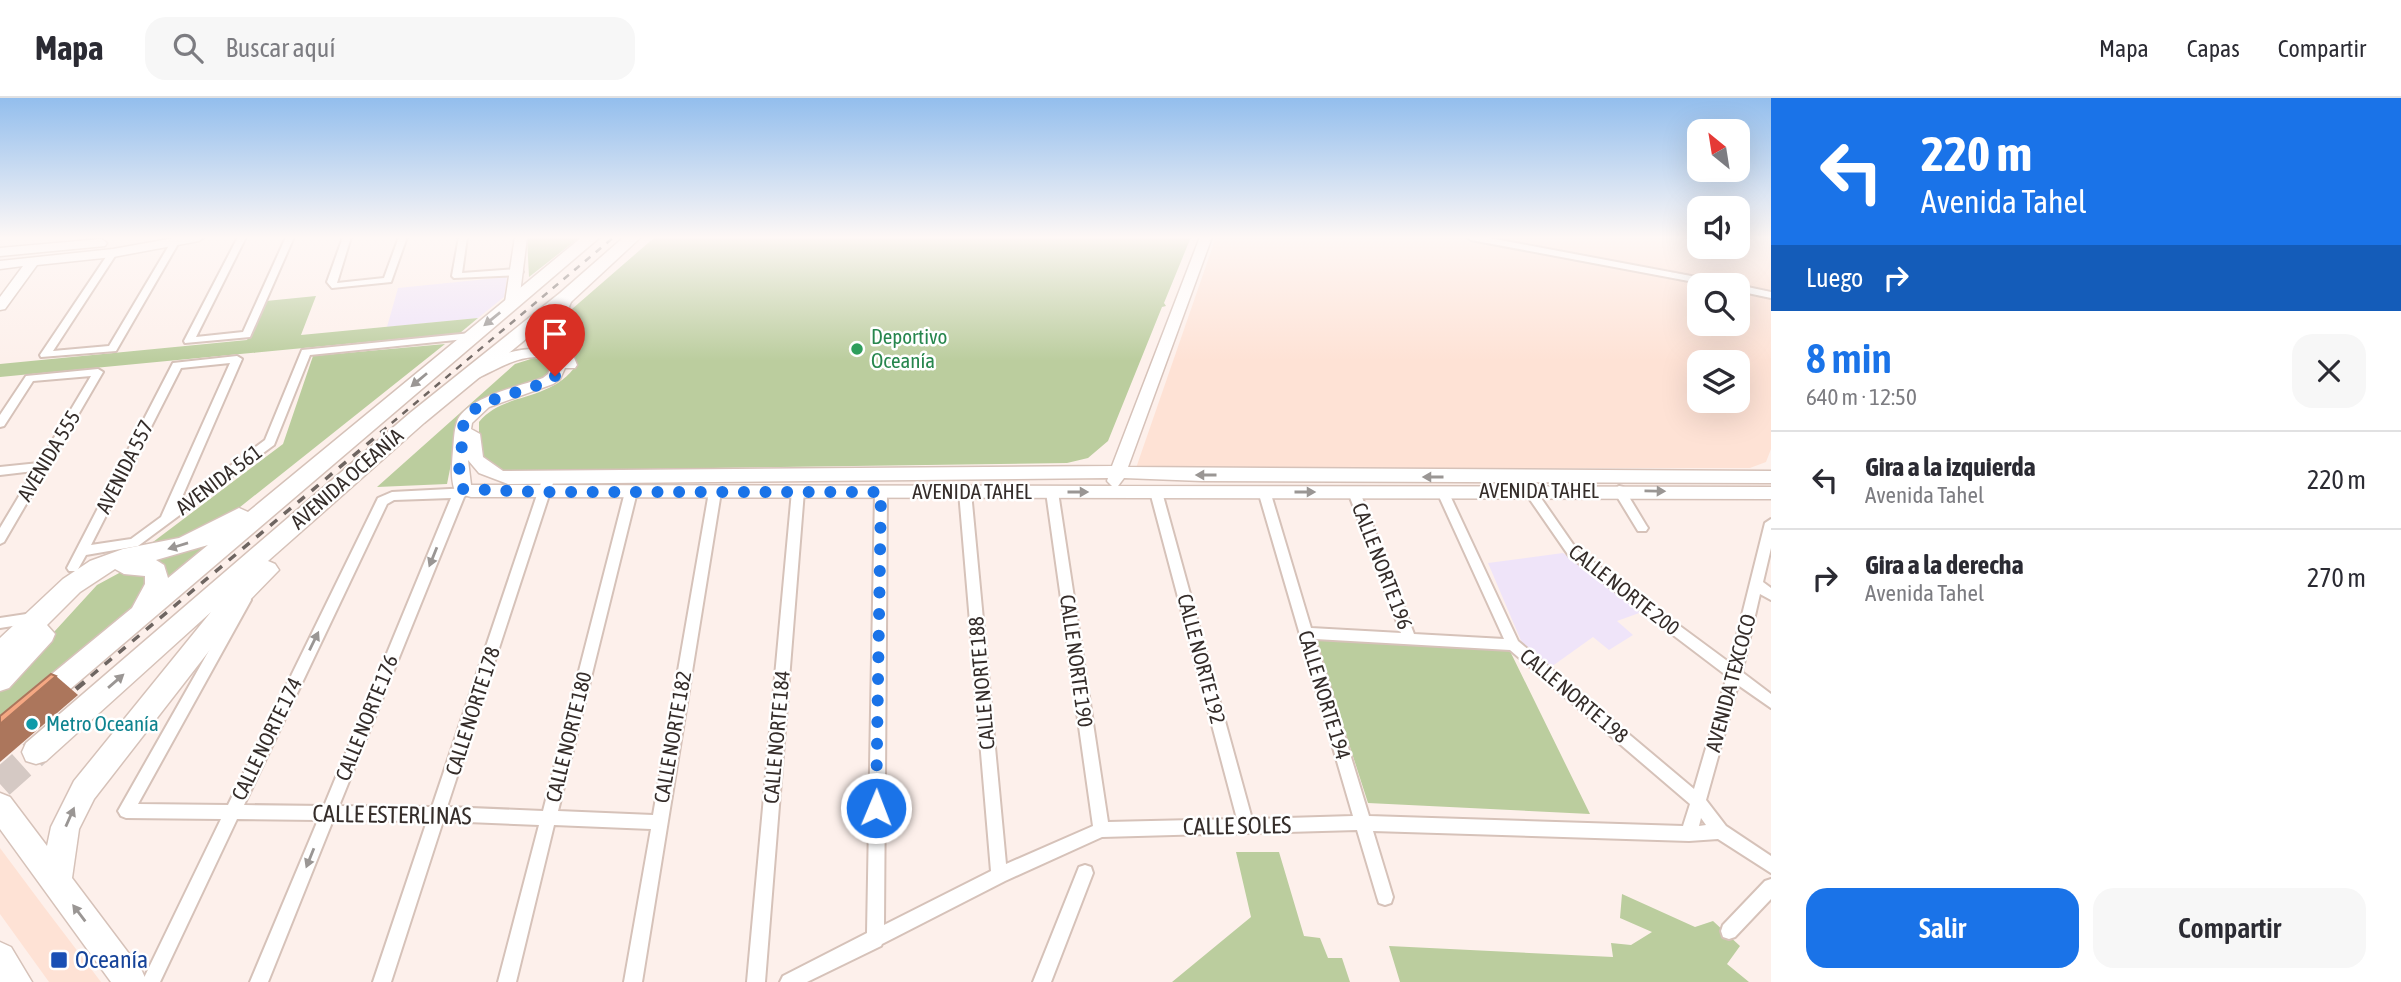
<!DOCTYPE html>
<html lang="es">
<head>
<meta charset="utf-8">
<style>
	:root { --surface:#fff; --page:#f7f7f7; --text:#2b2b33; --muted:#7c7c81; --line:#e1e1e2; --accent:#1a73e8 }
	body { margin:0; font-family:"Asap Condensed",sans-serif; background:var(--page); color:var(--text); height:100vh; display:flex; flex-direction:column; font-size:26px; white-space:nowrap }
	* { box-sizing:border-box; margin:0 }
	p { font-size:23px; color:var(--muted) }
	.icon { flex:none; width:38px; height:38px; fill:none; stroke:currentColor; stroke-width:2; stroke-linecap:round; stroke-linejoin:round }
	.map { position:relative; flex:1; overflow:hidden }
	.drawer { display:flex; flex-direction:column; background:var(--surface); width:630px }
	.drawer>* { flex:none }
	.guide { background:#1a73e8; color:#fff; overflow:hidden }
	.needle { width:46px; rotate:330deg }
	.controls { position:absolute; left:1687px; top:21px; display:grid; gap:14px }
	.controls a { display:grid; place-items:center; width:63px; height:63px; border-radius:14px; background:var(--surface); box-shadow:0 7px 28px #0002; font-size:35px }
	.pin { position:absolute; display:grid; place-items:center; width:60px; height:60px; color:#fff; margin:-72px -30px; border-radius:50% 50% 50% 0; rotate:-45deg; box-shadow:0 0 7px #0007 }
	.pin .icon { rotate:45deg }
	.me { position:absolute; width:77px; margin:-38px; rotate:1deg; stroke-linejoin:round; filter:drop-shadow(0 0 5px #0008) }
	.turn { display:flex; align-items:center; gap:24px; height:147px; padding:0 35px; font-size:32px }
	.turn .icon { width:91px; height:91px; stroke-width:2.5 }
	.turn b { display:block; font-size:49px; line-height:60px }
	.then { display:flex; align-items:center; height:66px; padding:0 35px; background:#0003; gap:14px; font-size:26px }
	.round { display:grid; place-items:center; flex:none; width:74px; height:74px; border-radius:21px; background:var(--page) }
	.head { display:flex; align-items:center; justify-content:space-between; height:119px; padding:0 35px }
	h1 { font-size:42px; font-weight:600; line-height:52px; color:var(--accent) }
	.button { display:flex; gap:14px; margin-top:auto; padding:14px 35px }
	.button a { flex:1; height:80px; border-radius:21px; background:var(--accent); color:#fff; font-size:28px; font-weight:600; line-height:80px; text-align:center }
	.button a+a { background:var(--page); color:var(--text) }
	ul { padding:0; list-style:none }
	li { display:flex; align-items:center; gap:21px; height:98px; padding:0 35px; border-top:2px solid var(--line) }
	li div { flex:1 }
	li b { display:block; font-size:26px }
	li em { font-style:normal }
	header { display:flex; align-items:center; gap:42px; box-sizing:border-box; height:98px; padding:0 35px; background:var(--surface); border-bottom:2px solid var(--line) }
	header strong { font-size:33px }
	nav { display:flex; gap:38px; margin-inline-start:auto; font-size:24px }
	.search { width:490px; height:63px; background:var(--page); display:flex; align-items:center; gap:18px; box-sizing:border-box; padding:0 24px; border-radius:21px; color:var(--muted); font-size:26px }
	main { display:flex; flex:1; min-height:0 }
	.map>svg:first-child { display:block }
	.built { fill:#fee2d5; fill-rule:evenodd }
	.education { fill:#efe4f9 }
	.green { fill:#bbcd9e }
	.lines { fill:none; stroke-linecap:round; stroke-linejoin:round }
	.highway-tunnel { stroke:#d5c9c4; stroke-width:29; stroke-dasharray:29 14; stroke-linecap:butt }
	.street-casing { stroke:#d6c2b9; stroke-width:4 }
	.secondary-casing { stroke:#d6c2b9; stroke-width:3 }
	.highway-casing { stroke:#d6c2b9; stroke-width:3 }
	.street { fill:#fff; fill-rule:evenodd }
	.secondary { fill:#fff; fill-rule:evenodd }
	.highway { fill:#fff; fill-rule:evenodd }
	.rail-far2 { stroke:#6e6561; stroke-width:2.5; stroke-dasharray:7 7; stroke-linecap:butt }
	.rail-far1 { stroke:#6e6561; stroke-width:3.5; stroke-dasharray:9 9; stroke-linecap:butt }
	.rail { stroke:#6e6561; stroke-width:4.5; stroke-dasharray:11 11; stroke-linecap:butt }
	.shaded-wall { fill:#ac765c }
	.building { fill:#f5a883; stroke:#ac765c; stroke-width:2 }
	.oneway { fill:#9a9694 }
	.route { stroke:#1a73e8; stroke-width:12; stroke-dasharray:0 21.6 }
	.leisure-dot { fill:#2e9e5b; stroke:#fff; stroke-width:2.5 }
	.culture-dot { fill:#0f9aa8; stroke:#fff; stroke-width:2.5 }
	.transit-dot { fill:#1a4fb4; stroke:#fff; stroke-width:2.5 }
	.labels { text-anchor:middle; stroke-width:5; stroke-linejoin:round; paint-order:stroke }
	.leisure-label { font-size:21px; fill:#27864d; stroke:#fff; text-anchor:start }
	.street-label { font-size:21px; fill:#352d2a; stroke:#fff }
	.culture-label { font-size:21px; fill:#0d838f; stroke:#fff; text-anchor:start }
	.near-street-label { font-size:24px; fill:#352d2a; stroke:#fff }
	.near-transit-label { font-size:24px; fill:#164399; stroke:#fff; text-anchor:start }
</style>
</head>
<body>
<header>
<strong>Mapa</strong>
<div class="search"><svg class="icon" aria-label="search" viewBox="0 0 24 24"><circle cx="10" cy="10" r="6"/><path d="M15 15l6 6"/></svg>Buscar aquí</div>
<nav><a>Mapa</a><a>Capas</a><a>Compartir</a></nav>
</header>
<main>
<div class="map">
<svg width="1771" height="884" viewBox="0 0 1771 884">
	<rect width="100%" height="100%" fill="#fdf0eb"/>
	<path class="built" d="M1216,139h483v10h39v-10h33v212l-5,13 -16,6h-614zM1699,187h39v39h-39zM1699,264h39v39h-39z
		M0,750l44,59 57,75h-52l-49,-68z"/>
	<path class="education" d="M507,179l-3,20 -26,21 -91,9 11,-39z
		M1563,455l79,59 -25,9 16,14 -24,15 -16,-13 -42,30 -29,-24 -34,-80z"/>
	<path class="green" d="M527,139h53l-51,40z
		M655,139h536l-27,66 2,3 -4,1 -54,134 -20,17 -21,5 -562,8 -22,-9 -4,-10v-30c25,-31 72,-19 98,-58l-18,-30 5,-18z
		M316,198l-15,39 177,-17 -18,15 -460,44v-13l247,-24 19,-39z
		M445,246l-225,179 -13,8 -62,17 138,-104 30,-88z
		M534,260l17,4 1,12 -92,45 -13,65 -70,3 138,-123z
		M238,426l-69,56 -3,-10 -18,-11c34,0 62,-19 90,-35z
		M121,474l24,2 1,20 -146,133v-36l97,-106z
		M1314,537l194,12 82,167 -222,-11z
		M1236,754h43l25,84 16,2 8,20h14l8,24h-178l79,-65z
		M1622,796l73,33 18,-6 27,25 -13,18 22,18h-349l-11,-36 224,11 -2,-14 20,2 21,-13 -32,-14z"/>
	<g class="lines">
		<path class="highway-tunnel" d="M0,686l36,-32"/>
		<g class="street-casing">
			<path id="street" d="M174,139h8l-66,114 -75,6 -1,-2 70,-104 3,-1 4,3 -64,98 56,-5z
				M238,139h8l-50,100 47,-5 43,-95h8l-44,100 -65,6 -1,-2z
				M343,139h8l-14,46 47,-5 15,-41h8l-16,45 -59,6 -5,-6z
				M459,139h8l-5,36 56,-4 5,3 -5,3 -64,3 -2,-2z
				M1467,139h17l239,45 5,3h-18l-239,-45z
				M1738,187l33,7v6l-33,-7z
				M471,235l4,1v4l-165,17 -36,90 -136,101 -52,9 -9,16h-8l-2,-3 106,-205 64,-7 5,3 -63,145 86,-64 37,-90zM230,265l-69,154 -30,22 -40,6 90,-177z
				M98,271l5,3 -99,170 -4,2v-16l34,-57 -34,4v-8l39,-4 52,-87 -58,5 -29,45 -4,1v-12l26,-39z
				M547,381l6,4 -106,324 96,4 82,-319 6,-4 6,4 -79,319 95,4 56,-323 6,-4 6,4 -79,490h-18l27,-153 -97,-4 -38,157h-18l41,-157 -96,-4 -52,161h-18l54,-161 -94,-1 -65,162h-18l68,-162 -81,-1 -77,163h-18l79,-163 -95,-1 -5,-2 -3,-5 122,-215h10l1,4 -113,204 90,1 150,-307 14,-6 77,-4 2,3 -7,6 -125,309 93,1 109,-324zM451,400l-127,308 -80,-1 143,-301 7,-4z
				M1619,388l4,1 23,38 2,3 -2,3h-8l-25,-41z
				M798,389l6,4 -39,491h-18l45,-491z
				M1264,389l6,4 41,137 90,5 -53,-141 6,-4 6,4 54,142 90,5 -67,-147 6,-4 4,1 71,152 176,148 33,-113 -158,-120 -45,-65 2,-3h8l43,62 153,113 35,-140 6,-4v29l-8,34 8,6v12l-11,-6 -18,78 29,22v14l-33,-23 -32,115 20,26 45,30v17l-53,-34 -29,2 -316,-10 20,66 -2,6 -6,2 -6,-2 -2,-6 -20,-67 -255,7 -97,44 -123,63 -1,2 -74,36h-27l3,-6 84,-43 8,-441 6,-4 6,4 -3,433 107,-54 -32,-379 6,-4 6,4 35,372 87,-38 -47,-334 6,-4 6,4 50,330 129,-3 -87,-327 6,-4 6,4 90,327 101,-3 -95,-325zM1315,541l195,11 180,154 -7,22 -314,-10zM1701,720l5,7 -7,1z
				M33,515l5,1 2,4 -2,4 -38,6v-10z
				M1085,767l6,2 2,6 -42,109h-18l46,-115z
				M1771,781v20l-36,38 -6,2 -6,-2 -2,-6 2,-6 42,-44z"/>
		</g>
		<g class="secondary-casing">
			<path id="secondary" d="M180,139h25l-6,4 -86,16 -76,8 -32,44 -5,1v-13l23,-31 -23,3v-8l113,-12z
				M515,139h12l-8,65 -7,4 -7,-4z
				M1200,139h12l-84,230 643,4v12l-569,-2 -78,-3 -6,8 653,1v12l-1300,-2 -15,-4c-6,-12 -4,-30 -3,-43 1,-9 1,-20 4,-28 8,-24 63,-36 86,-44l5,-4 4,-10 -5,-6c-24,-5 -46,9 -67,19l-5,2 -7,-5c18,-19 67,-33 90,-20l-9,-27 10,-30 7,-4 7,4c-14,32 -8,37 4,68l-2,3h-10l-5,11 -7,5 -64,23 -17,16 -1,6 9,5 3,23 20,14 609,-5zM468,362l11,13 29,11 600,-6 -1,3 5,5 -641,-1z
				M101,141l6,4 -2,3 -105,10v-8z"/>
		</g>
		<g class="highway-casing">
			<path id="highway" d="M582,139h18l-552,471 -9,3 -9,-3 -4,-8 4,-8 102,-84 13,-24v-8l-21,-2 -9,-5 -35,23 -33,33 8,9 -3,7 -43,47 -9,3v-53l63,-59 27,-18 33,-12 56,-11 60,-30 9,4zM208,447l-40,33 -4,-13 -8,-5z
				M624,139h17l-69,64 -148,122 -156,138 7,3 4,6 -35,36 -150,193 -15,30 -7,49 70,93 5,11h-36l-111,-153v-36l10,4 37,49 4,-19 23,-46 137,-169 -165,149 -10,3 -10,-3 -4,-9 4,-9 384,-330 150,-120z
				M0,844l11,5 21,35h-32z"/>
		</g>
		<use href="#street" class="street"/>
		<use href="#secondary" class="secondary"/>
		<use href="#highway" class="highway"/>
		<path class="rail-far2" d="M381,334l233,-195"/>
		<path class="rail-far1" d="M91,578l293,-246"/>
		<path class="rail" d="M59,605l34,-28"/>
	</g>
	<path class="shaded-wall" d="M56,578l22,19 -78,67v-38z"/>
	<path class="building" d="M51,576l5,2 -56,48v-8z"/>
	<defs><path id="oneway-solid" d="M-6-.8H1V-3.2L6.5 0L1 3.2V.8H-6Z" transform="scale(1.75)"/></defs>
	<g class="oneway">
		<use href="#oneway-solid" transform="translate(492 221) rotate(141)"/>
		<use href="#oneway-solid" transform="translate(419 282) rotate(140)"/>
		<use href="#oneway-solid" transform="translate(1206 377) rotate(-180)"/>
		<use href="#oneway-solid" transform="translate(1433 379) rotate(-180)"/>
		<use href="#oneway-solid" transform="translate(1655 393) rotate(1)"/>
		<use href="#oneway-solid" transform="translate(1078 394)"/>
		<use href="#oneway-solid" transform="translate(1305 394)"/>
		<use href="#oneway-solid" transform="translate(178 448) rotate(163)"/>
		<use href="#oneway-solid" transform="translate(433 459) rotate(112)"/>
		<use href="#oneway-solid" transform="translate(314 543) rotate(-64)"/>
		<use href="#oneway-solid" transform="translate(116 583) rotate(-41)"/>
		<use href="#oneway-solid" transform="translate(70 719) rotate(-66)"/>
		<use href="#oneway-solid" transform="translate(310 760) rotate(112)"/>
		<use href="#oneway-solid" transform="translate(79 815) rotate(-127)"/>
	</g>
	<linearGradient id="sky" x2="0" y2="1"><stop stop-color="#93beed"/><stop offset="0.53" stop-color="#fef8f6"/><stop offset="1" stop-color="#fef8f6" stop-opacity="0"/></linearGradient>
	<rect width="1771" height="263" fill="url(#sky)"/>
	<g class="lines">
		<path class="route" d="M555,278c-22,18 -82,19 -91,47 -2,6 -2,15 -2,22 -2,14 -5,29 0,44l81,3h338l-5,316"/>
	</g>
	<circle class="leisure-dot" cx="857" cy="251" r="7"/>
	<circle class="culture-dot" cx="32" cy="626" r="7"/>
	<rect class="transit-dot" x="50" y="853" width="18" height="18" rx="3.5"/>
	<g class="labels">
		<g class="leisure-label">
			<text x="871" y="246">Deportivo<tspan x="871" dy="24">Oceanía</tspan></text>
		</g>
		<g class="street-label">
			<text transform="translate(49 358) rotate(-59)" y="7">AVENIDA 555</text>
			<text transform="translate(125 369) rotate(-63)" y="7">AVENIDA 557</text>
			<text transform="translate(347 381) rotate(-41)" y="7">AVENIDA OCEANÍA</text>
			<text transform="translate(219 382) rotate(-37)" y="7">AVENIDA 561</text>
			<text x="1539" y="400">AVENIDA TAHEL</text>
			<text x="972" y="401">AVENIDA TAHEL</text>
			<text transform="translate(1382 468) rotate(69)" y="7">CALLE NORTE 196</text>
			<text transform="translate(1624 492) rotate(38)" y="7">CALLE NORTE 200</text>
			<text transform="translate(1201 561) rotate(75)" y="7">CALLE NORTE 192</text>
			<text transform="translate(1076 563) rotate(82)" y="7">CALLE NORTE 190</text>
			<text transform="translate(982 585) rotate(-95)" y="7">CALLE NORTE 188</text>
			<text transform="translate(1731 585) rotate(-75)" y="7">AVENIDA TEXCOCO</text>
			<text transform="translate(1324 597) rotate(73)" y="7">CALLE NORTE 194</text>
			<text transform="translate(1574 598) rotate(40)" y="7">CALLE NORTE 198</text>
			<text transform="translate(473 613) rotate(-72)" y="7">CALLE NORTE 178</text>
			<text transform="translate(367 620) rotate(-68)" y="7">CALLE NORTE 176</text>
			<text transform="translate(569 639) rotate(-76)" y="7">CALLE NORTE 180</text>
			<text transform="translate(673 639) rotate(-80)" y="7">CALLE NORTE 182</text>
			<text transform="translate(777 639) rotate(-85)" y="7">CALLE NORTE 184</text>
			<text transform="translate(267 641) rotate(-64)" y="7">CALLE NORTE 174</text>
		</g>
		<g class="culture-label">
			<text x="46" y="633">Metro Oceanía</text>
		</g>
		<g class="near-street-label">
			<text transform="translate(392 717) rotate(1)" y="8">CALLE ESTERLINAS</text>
			<text transform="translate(1237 728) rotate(-1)" y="8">CALLE SOLES</text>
		</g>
		<g class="near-transit-label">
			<text x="75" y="870">Oceanía</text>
		</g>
	</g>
</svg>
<div class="controls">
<a><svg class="needle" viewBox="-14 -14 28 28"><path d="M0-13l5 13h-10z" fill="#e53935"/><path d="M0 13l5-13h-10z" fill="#7c7c81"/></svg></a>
<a><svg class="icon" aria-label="sound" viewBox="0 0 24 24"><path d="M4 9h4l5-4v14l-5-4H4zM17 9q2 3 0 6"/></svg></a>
<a><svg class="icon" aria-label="search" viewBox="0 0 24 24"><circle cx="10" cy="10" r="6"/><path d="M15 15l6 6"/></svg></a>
<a><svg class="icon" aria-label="layers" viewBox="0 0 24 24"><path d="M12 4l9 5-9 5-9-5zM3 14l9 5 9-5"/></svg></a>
</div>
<div class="pin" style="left:555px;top:278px;background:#d93025"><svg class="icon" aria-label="arrive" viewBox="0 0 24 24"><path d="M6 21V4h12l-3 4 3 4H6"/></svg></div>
<svg class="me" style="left:876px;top:710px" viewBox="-20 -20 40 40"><circle r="17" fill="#1a73e8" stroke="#fff" stroke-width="3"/><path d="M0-11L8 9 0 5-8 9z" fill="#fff"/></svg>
</div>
<section class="drawer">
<div class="guide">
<div class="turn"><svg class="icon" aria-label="left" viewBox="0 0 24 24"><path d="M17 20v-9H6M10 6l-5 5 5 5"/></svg><div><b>220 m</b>Avenida Tahel</div></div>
<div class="then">Luego<svg class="icon" aria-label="right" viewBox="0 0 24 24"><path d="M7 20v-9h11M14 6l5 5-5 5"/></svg></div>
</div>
<div class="head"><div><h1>8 min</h1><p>640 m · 12:50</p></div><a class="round"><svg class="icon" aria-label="close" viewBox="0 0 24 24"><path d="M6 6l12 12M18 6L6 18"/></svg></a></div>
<ul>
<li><svg class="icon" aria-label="left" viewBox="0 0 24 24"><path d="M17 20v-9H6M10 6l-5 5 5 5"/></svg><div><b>Gira a la izquierda</b><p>Avenida Tahel</p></div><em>220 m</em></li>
<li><svg class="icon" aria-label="right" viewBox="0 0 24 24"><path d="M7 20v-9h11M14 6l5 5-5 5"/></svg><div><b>Gira a la derecha</b><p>Avenida Tahel</p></div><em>270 m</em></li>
</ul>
<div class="button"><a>Salir</a><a>Compartir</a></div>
</section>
</main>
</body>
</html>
